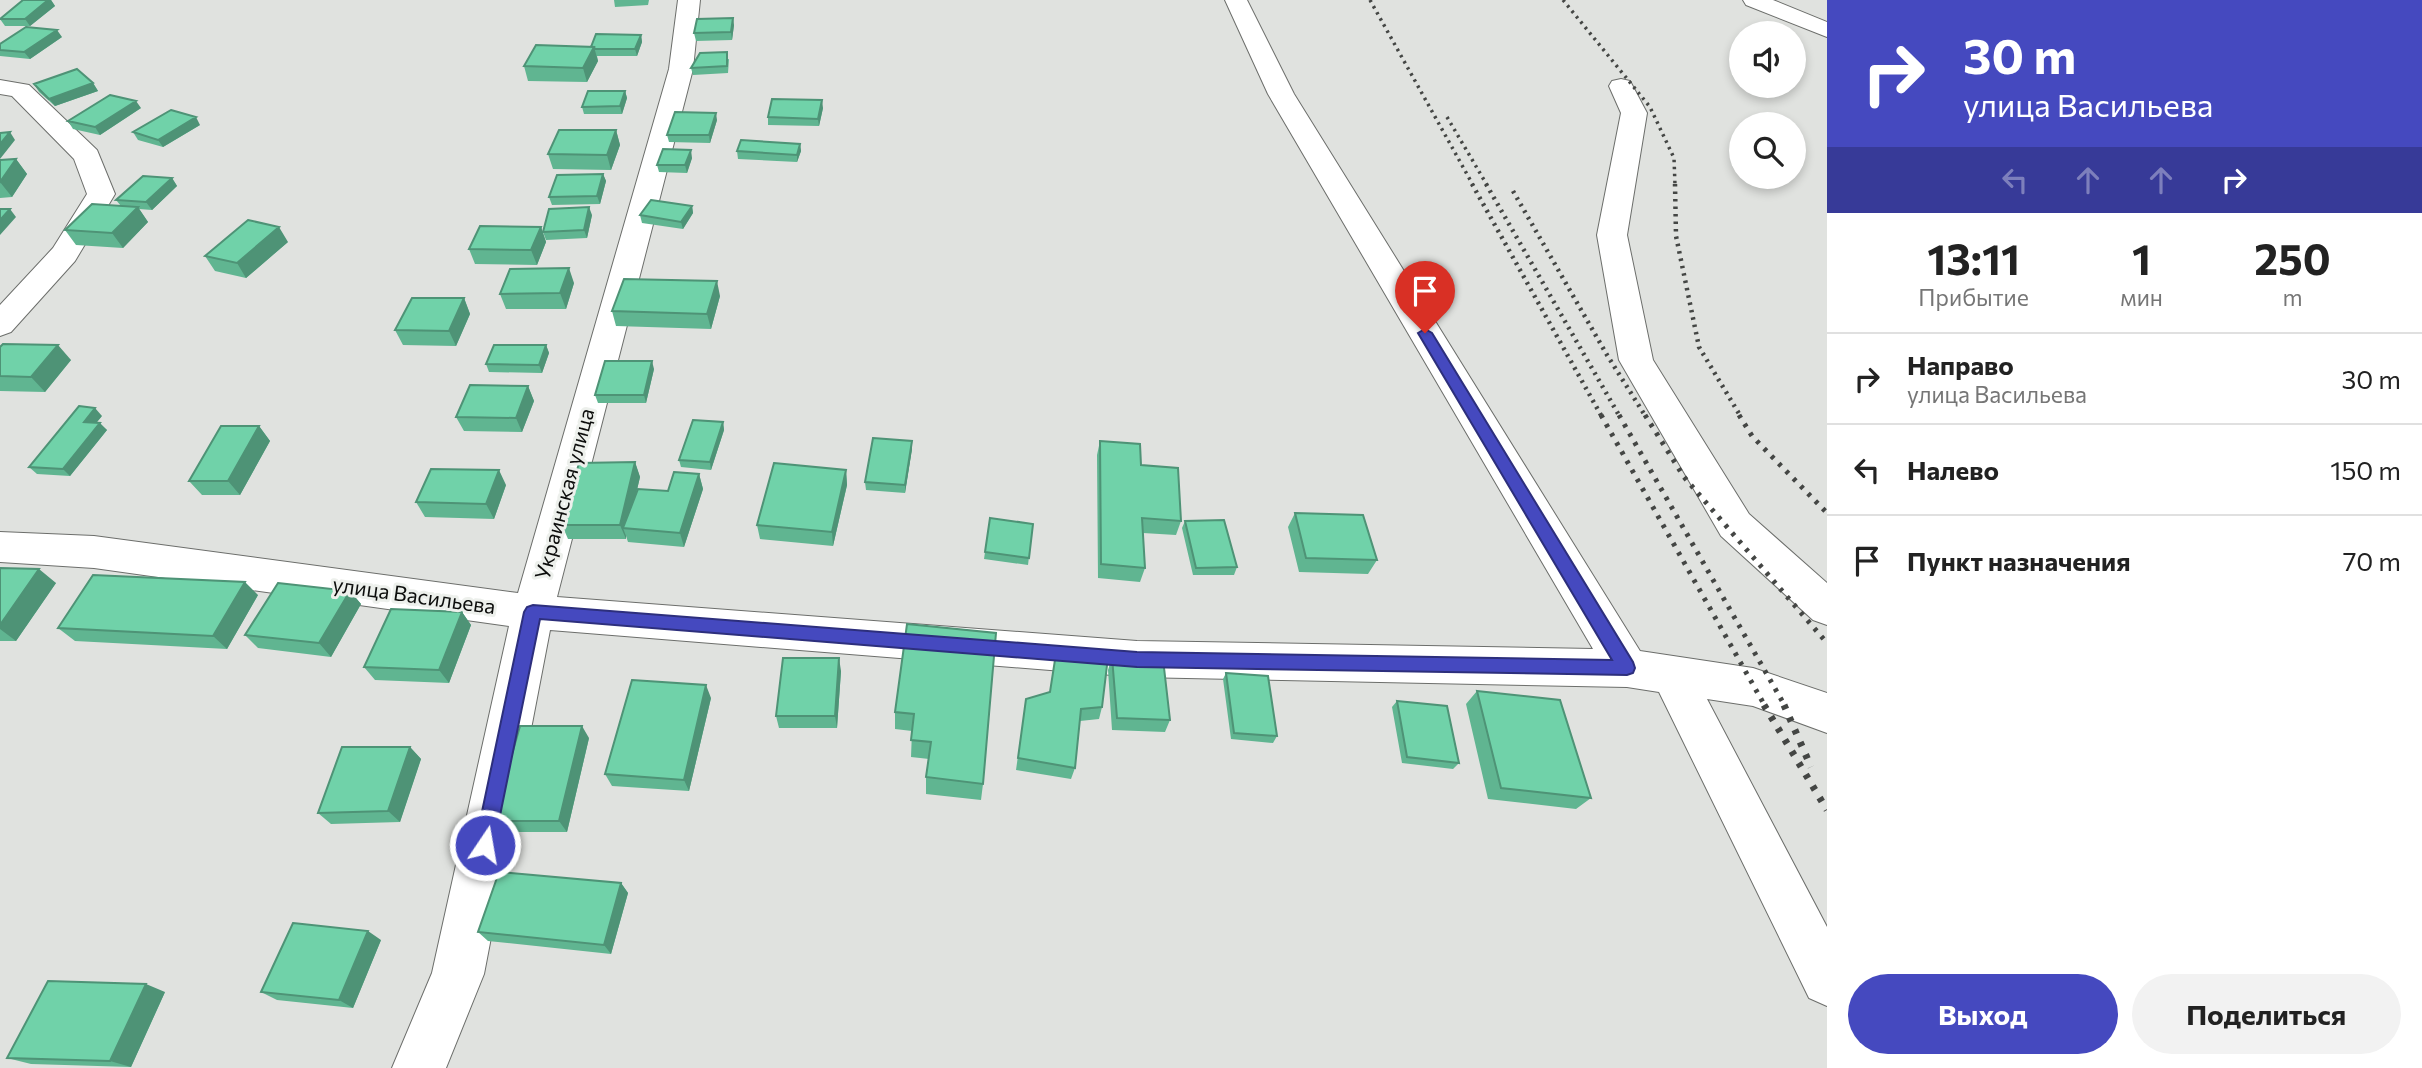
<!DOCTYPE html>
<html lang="ru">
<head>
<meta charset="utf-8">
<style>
	:root { --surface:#fff; --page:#f2f2f2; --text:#222; --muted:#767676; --line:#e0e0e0; --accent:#4549bf }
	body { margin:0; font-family:Commissioner,sans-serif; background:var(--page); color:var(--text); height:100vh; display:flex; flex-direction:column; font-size:26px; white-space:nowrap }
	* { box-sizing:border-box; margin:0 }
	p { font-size:23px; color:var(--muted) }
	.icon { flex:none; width:38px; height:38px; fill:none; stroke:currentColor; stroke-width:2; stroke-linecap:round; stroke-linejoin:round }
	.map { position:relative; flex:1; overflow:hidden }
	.panel { display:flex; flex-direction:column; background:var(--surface); width:595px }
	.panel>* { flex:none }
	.banner { background:#4549bf; color:#fff; overflow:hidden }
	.tools { position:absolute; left:1729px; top:21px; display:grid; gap:14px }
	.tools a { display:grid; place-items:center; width:77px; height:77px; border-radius:50%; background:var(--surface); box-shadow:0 4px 10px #0003; font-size:35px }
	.pin { position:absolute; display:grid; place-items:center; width:60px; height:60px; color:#fff; margin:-72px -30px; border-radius:50% 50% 50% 0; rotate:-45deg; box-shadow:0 0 7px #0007 }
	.pin .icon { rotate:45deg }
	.me { position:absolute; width:77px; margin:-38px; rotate:12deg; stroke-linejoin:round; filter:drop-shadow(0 0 5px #0008) }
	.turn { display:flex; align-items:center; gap:24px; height:147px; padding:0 21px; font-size:32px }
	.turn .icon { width:91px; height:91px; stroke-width:2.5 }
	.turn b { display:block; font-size:49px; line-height:60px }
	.lanes { display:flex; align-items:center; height:66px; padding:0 21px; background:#0003; justify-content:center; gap:35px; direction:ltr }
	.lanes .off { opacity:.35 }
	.eta { display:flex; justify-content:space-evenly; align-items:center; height:119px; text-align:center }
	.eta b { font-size:42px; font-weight:700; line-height:49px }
	.primary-button { display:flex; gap:14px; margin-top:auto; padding:14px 21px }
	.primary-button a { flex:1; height:80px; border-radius:42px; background:var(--accent); color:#fff; font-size:28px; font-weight:700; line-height:80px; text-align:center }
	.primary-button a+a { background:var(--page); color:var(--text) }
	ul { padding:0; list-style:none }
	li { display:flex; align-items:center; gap:21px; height:91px; padding:0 21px; border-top:2px solid var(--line) }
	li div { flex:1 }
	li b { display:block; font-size:26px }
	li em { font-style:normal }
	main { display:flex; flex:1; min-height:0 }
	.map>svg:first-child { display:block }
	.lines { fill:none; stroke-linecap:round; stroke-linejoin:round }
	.minor-casing { stroke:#6c6e6b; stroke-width:2 }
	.minor { fill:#fff; fill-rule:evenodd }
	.rail-far3 { stroke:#444644; stroke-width:3.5; stroke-dasharray:2.5 4.5; stroke-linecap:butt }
	.rail-far2 { stroke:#444644; stroke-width:4.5; stroke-dasharray:2.5 5; stroke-linecap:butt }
	.rail-far1 { stroke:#444644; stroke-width:5; stroke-dasharray:3.5 7; stroke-linecap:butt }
	.rail { stroke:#444644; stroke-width:7; stroke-dasharray:4.5 9; stroke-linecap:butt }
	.wall { fill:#60b591 }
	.shaded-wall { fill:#4e9376 }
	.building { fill:#70d2a9; stroke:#4e9376; stroke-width:2 }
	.route { fill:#4549bf; stroke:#2d2f7c; stroke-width:2 }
	.labels { text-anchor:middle; stroke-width:6; stroke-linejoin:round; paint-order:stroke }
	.street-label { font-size:21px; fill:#0c0d0c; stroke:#edf0ec }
</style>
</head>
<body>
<main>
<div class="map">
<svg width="1827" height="1068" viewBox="0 0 1827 1068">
	<rect width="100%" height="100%" fill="#e0e2df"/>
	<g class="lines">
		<g class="minor-casing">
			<path id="minor" d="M678,0h22l-7,69 -136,528 580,44 456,8 -325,-555 -43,-94h22l47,94 346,557 113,17 74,25v40l-74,-27 -46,-7 120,228v79l-18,-8 -150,-306 -32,-5 -490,-10 -587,-47 -66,344 -38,94h-54l40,-95 77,-347 -415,-58 -94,-6v-30l94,4 424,57 151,-524z
				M1743,0h30l54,22v15l-81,-32z
				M1621,79l9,2 17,32 -20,122 26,125 96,154 78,69v42l-14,-5 -92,-84 -102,-176 -22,-125 24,-122 -12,-27 3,-5z
				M0,80l29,5 68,65 18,44 -40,67 -64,71 -11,4v-31l53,-57 34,-54 -13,-35 -62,-63 -12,-2z"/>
		</g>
		<use href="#minor" class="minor"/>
		<path class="rail-far3" d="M1370,0l103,185
			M1563,0l87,107 24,51 1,27
			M1447,117l40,68"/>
		<path class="rail-far2" d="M1472,184l130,233
			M1486,184l134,233
			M1675,184l1,52 23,111 42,70
			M1513,191l94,164 39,62"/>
		<path class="rail-far1" d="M1601,415l164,291
			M1619,415l166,291
			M1645,415l39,62 143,166
			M1739,415l13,21 75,77"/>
		<path class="rail" d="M1764,705l63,105
			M1784,705l27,62"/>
	</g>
	<path class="wall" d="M23,0h28l4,6 -25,20h-25l-5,-7z
		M614,0h35l-1,5 -33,2z
		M734,25l-2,15 -36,1 -2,-8z
		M641,35l1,7 -5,14h-40l1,5 -11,21 -59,-1 -4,-15 67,-19z
		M62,37l-32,22 -30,-3v-12z
		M729,59l-1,14 -35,2 -2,-7z
		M93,83l5,8 -43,15 -16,-14 -5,-8z
		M625,91l2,7 -5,16h-38l-2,-7z
		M141,108l-41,27 -27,-6 -5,-8z
		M823,108l-4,18 -51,-1v-8z
		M717,120l-7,23 -41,-1 -2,-7z
		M200,125l-37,22 -25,-7 -5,-8z
		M616,130l4,15 -9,25 -58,-1 -5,-15z
		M800,144l1,7 -4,11 -59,-3 -1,-8z
		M692,158l-5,15 -28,-1 -2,-7z
		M16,159l11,15 -15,23 -12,1v-38z
		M603,174l3,7 -6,23 -48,1 -3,-8z
		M172,178l5,8 -25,24 -13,-1 9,13 -25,26 -47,-3 -11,-15 56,-24 -5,-6z
		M692,206l1,7 -10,16 -41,-6 -2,-8z
		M592,215l-5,23 -41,2 -3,-8z
		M541,227l5,15 -9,23 -62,-1 -6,-15z
		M288,242l-42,36 -31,-7 -10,-15z
		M574,283l-8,26h-60l-6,-15z
		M720,296l-9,33 -95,-3 -4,-15z
		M464,298l6,16 -14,32 -53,-1 -8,-15z
		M546,345l3,8 -7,20 -53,-1 -3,-8z
		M0,347l71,13 -26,32 -45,-1z
		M654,369l-8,34h-48l-3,-8z
		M528,386l6,15 -12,31 -58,-1 -8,-14z
		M102,416l-5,6 10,8 -37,46 -33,-2 -8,-7z
		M723,422l1,8 -13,40 -30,-3 -2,-7z
		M259,426l11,15 -30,54h-38l-13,-14z
		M1100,441l41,24 40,56 -5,14 -33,-2 2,35 -5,14 -42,-4 -1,-123z
		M912,449l-7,44 -39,-3 -1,-8z
		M635,462l5,15 -4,17 32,-3 31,-17 4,15 -19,58 -56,-5 -2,-6v3h-58l-6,-14z
		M846,470l1,15 -14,61 -73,-7 -3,-14z
		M506,485l-12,34 -69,-2 -9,-15z
		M1295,513l82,47 -9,14 -69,-2 -11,-45z
		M990,518l43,6 -5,41 -44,-6z
		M1185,521l52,46 -3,8h-41l-11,-47z
		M0,568l56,15 -40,58h-16z
		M350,591l11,13 -30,53 -73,-9 -13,-13z
		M258,595l-31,54 -152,-8 -17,-13z
		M462,612l9,13 -22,58 -74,-3 -11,-13z
		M907,624l76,160 -2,16 -55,-6v-17l3,-18 -18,-2 1,-26 -17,-2v-17z
		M1057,647l45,60 -3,12 -19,2 -5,47 -4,11 -55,-9 10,-71 24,-7z
		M1112,657l58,63 -5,12 -53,-2 -4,-60z
		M841,671l-4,57h-58l-3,-12z
		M1226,673l51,63 -4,7 -42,-4 -8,-60z
		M1477,691l114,107 -15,11 -88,-10 -22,-95z
		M711,698l-22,93 -77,-5 -7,-12z
		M1397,701l62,62 -6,6 -51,-6 -10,-56z
		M589,738l-22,94h-64l-10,-11z
		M410,747l11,12 -21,63 -69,2 -13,-11z
		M621,883l7,10 -17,61 -123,-13 -10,-9z
		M381,940l-28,68 -76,-8 -16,-8z
		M165,992l-34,75 -100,-3 -24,-6z"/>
	<path class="shaded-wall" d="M48,0h3l4,6 -25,20 -5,-7z
		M733,18l1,7 -2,15 -1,-8z
		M57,30l5,7 -32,22 -6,-7z
		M641,35l1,7 -5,14 -2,-7z
		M594,47l4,14 -11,21 -4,-14z
		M93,83l5,8 -43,15 -6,-7z
		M625,91l2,7 -5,16 -2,-8z
		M822,100l1,8 -4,18 -1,-7z
		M136,101l5,7 -41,27 -5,-8z
		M716,113l1,7 -7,23 -1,-8z
		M196,117l4,8 -37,22 -5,-7z
		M616,130l4,15 -9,25 -4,-15z
		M10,132l5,8 -15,19v-15z
		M800,144l1,7 -4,11v-7z
		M691,150l1,8 -5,15 -2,-8z
		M16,159l11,15 -15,23 -12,-15z
		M603,174l3,7 -6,23 -3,-8z
		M172,178l5,8 -25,24 -6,-8z
		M692,206l1,7 -10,16 -2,-7z
		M138,207l10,15 -25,26 -11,-15z
		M589,207l3,8 -5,23 -3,-8z
		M10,209l6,8 -16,18v-15z
		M279,227l9,15 -42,36 -9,-15z
		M541,227l5,15 -9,23 -6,-15z
		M569,268l5,15 -8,26 -6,-16z
		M717,281l3,15 -9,33 -4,-15z
		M464,298l6,16 -14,32 -7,-15z
		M58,345l13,15 -26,32 -14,-15z
		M546,345l3,8 -7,20 -3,-8z
		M652,361l2,8 -8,34 -2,-8z
		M528,386l6,15 -12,31 -6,-14z
		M95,408l7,8 -11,13 -7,-7z
		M723,422l1,8 -13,40 -1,-8z
		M100,423l7,7 -37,46 -7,-7z
		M259,426l11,15 -30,54 -12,-14z
		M912,441v8l-7,44v-8z
		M635,462l5,15 -12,51h-5l3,8v3l-6,-14z
		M499,470l7,15 -12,34 -8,-15z
		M846,470l1,15 -14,61 -1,-14z
		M699,474l4,15 -19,58 -4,-14z
		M39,569l17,14 -40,58 -16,-12v-4z
		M245,582l13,13 -31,54 -14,-13z
		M350,591l11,13 -30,53 -12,-14z
		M462,612l9,13 -22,58 -10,-13z
		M839,658l2,13 -4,57 -2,-12z
		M706,685l5,13 -22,93 -5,-11z
		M582,726l7,12 -22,94 -8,-11z
		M410,747l11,12 -21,63 -12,-11z
		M621,883l7,10 -17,61 -7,-9z
		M368,931l13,9 -28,68 -14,-8z
		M146,984l19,8 -34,75 -21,-6z"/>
	<path class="building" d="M23,0h25l-23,19h-25z
		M733,18l-2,14 -37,1 3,-14z
		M26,27l31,3 -33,22 -24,-2v-6z
		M596,34l45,1 -6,14h-40l-1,-2h-3z
		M536,45l58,2 -11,21 -59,-2z
		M727,52v14l-36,2 9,-15z
		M77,69l16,14 -44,16 -15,-15z
		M588,91h37l-5,15 -38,1z
		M110,95l26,6 -41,26 -27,-6z
		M772,99l50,1 -4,19 -50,-2z
		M171,110l25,7 -38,23 -25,-8z
		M675,112l41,1 -7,22h-42z
		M559,130h57l-9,25 -59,-1z
		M10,132l-10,12v-11z
		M741,140l59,4 -3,11 -60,-4z
		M663,149l28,1 -6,15h-28z
		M16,159l-16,23v-22z
		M603,174l-6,22 -48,1 8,-22z
		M143,176l29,2 -26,24 -30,-2z
		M651,200l41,6 -11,16 -41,-7z
		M92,204l46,3 -26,26 -47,-3z
		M589,207l-5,23 -41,2 6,-23z
		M0,209h10l-10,11z
		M248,220l31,7 -42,36 -32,-7z
		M480,226l61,1 -10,23 -62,-1z
		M569,268l-9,25 -60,1 10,-25z
		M624,279l93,2 -10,33 -95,-3z
		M412,298h52l-15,33 -54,-1z
		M3,344l55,1 -27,32 -31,-1v-29z
		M494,345h52l-7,20 -53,-1z
		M605,361h47l-8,34h-49z
		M470,385l58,1 -12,32 -60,-1z
		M79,406l16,2 -11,14 16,1 -37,46 -34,-2z
		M693,420l30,2 -13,40 -31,-2z
		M221,426h38l-31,55h-39z
		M873,438l39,3 -7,44 -40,-3z
		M1100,441l40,3 1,21 37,3 3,53 -39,-3 3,50 -44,-4z
		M635,462l-15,63h-58l17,-62z
		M774,463l72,7 -14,62 -75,-7z
		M431,469l68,1 -13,34 -70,-2z
		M674,472l25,2 -19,59 -57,-5 15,-39 30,2z
		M1295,513l68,2 14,45 -71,-2z
		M990,518l43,6 -4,34 -44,-6z
		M1224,520l13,47 -41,1 -11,-47z
		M0,568l39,1 -39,56z
		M93,575l152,7 -32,54 -155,-8z
		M278,583l72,8 -31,52 -74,-8z
		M391,609l71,3 -23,58 -75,-3z
		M907,624l89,9 -13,151 -57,-7 5,-35 -20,-2 3,-26 -19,-2z
		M1057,647l51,10 -6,50 -21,2 -6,59 -57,-10 8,-59 24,-7z
		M1112,657l51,2 7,61 -53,-2z
		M783,658h56l-4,58h-59z
		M1226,673l42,3 9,60 -43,-3z
		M632,680l74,5 -22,95 -79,-6z
		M1477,691l83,9 31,98 -90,-10z
		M1397,701l50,5 12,57 -52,-6z
		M520,726h62l-23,95h-66z
		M342,747h68l-22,64 -70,2z
		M499,872l122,11 -17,62 -126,-13z
		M293,923l75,8 -29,69 -78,-8z
		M48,981l98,3 -36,77 -103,-3z"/>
	<path class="route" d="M1425,329l7,4 201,329 2,6 -2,5 -6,2 -490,-8 -597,-48 -46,226 -2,7 -7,3 -7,-3 -3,-7 49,-233 3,-5 6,-2 604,47 475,8 -194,-327z"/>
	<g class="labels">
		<g class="street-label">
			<text transform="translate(565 494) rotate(-75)" y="7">Украинская улица</text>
			<text transform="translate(414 596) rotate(8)" y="7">улица Васильева</text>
		</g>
	</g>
</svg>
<div class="tools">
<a><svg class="icon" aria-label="sound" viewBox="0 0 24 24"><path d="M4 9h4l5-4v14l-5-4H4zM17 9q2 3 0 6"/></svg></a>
<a><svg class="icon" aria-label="search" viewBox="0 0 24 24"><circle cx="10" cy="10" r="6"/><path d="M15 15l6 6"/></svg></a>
</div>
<div class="pin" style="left:1425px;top:333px;background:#d93025"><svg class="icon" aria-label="arrive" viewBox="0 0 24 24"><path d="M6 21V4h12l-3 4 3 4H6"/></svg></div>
<svg class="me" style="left:485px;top:845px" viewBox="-20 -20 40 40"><circle r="17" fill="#4549bf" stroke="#fff" stroke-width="3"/><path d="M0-11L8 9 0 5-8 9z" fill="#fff"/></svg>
</div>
<section class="panel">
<div class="banner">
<div class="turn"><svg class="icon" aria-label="right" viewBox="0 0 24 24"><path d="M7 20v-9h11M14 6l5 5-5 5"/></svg><div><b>30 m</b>улица Васильева</div></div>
<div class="lanes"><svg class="icon off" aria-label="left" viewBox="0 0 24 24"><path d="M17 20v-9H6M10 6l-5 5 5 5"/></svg><svg class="icon off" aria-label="ahead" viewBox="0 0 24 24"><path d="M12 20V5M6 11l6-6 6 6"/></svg><svg class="icon off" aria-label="ahead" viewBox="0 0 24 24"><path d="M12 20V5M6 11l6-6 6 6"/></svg><svg class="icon" aria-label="right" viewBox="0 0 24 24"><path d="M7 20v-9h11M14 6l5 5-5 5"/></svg></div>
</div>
<div class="eta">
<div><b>13:11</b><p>Прибытие</p></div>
<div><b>1</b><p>мин</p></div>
<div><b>250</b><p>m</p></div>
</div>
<ul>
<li><svg class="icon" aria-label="right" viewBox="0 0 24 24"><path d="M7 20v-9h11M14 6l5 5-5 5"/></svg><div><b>Направо</b><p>улица Васильева</p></div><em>30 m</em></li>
<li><svg class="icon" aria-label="left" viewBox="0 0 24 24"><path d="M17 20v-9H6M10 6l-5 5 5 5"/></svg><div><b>Налево</b></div><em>150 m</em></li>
<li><svg class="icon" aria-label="arrive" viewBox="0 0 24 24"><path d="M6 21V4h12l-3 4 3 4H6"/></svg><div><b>Пункт назначения</b></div><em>70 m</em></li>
</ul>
<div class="primary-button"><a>Выход</a><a>Поделиться</a></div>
</section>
</main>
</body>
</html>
